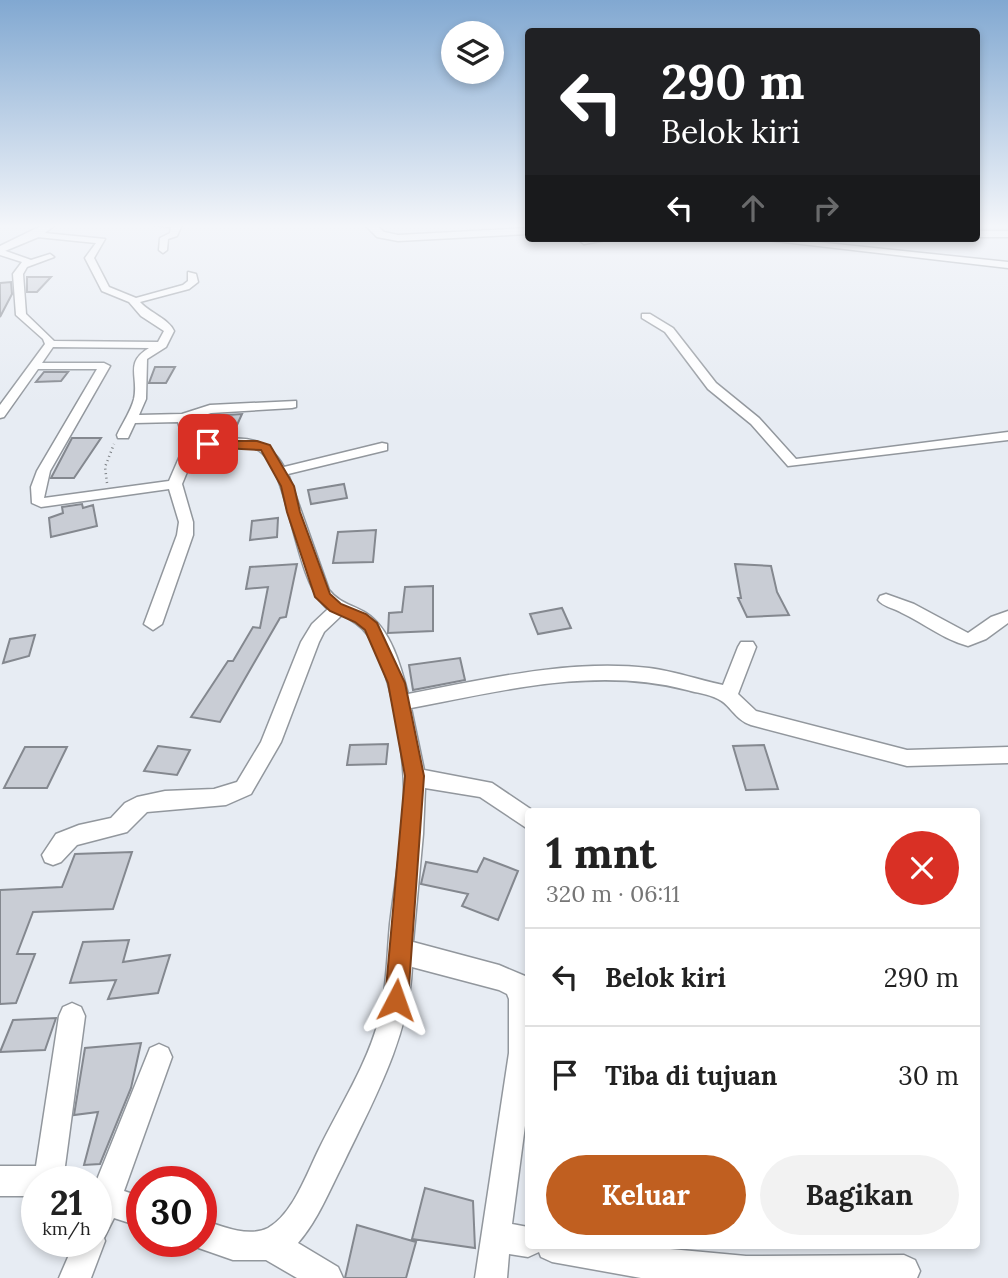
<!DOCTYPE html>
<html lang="id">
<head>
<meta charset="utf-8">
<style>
	:root { --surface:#fff; --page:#f2f2f2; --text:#222; --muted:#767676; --line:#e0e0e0; --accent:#c05f20 }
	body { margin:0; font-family:Lora,serif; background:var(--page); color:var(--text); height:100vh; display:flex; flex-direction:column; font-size:26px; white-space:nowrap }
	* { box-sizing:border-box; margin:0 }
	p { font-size:23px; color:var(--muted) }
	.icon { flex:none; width:38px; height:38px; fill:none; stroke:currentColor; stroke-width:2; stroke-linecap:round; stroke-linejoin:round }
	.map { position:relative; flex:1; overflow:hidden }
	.sheet { position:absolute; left:525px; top:808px; width:455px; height:441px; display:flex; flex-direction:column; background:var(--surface); border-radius:7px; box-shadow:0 4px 10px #0003 }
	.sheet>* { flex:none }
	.guide { position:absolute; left:525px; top:28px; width:455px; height:214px; border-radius:7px; box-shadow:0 4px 10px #0003; background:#202124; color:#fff; overflow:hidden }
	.buttons { position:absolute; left:441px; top:21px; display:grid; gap:14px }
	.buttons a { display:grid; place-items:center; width:63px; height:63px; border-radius:50%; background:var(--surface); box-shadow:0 4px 10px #0003; font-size:35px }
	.speed { position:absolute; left:21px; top:1166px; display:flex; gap:14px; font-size:35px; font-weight:700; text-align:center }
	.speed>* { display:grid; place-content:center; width:91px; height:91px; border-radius:50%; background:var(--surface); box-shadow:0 4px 10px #0003; line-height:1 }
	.speed small { font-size:18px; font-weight:400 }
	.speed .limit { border:10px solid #d22; background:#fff; color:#111 }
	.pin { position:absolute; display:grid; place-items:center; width:60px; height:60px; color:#fff; margin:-30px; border-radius:14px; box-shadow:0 4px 10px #0006 }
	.me { position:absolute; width:77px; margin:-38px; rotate:4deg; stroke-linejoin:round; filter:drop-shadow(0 0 5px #0008) }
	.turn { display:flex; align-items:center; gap:24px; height:147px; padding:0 21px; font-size:32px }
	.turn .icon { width:91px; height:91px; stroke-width:2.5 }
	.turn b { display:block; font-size:49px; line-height:60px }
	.lanes { display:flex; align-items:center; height:66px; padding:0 21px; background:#0003; justify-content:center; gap:35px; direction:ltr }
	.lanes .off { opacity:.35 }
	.round { display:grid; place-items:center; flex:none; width:74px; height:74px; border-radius:37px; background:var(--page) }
	.summary { display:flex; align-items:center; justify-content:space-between; height:119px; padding:0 21px }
	h1 { font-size:42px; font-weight:700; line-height:52px }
	.primary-button { display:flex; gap:14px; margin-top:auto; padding:14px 21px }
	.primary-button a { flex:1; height:80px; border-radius:42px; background:var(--accent); color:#fff; font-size:28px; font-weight:700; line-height:80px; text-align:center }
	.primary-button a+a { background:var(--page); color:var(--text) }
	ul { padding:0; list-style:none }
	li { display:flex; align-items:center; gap:21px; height:98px; padding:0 21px; border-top:2px solid var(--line) }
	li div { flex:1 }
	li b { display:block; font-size:26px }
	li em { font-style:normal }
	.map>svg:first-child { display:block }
	.building { fill:#c9cdd5; stroke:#84888f; stroke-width:2 }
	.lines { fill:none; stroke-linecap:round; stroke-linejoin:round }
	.minor-casing { stroke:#92979d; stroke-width:3 }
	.tertiary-casing { stroke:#92979d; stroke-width:3 }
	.path { stroke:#7d8185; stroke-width:2.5; stroke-dasharray:1 3.5; stroke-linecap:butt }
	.minor { fill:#fff; fill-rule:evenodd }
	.tertiary { fill:#fff; fill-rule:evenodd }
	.route { fill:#c05f20; stroke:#7d3e15; stroke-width:2 }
</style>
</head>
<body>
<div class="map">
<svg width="1008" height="1278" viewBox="0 0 1008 1278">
	<rect width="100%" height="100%" fill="#e7ecf3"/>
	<path class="building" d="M27,277h24l-14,15h-10z
		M11,282l1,12 -12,23v-34z
		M155,367h20l-9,16h-17z
		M44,372h24l-7,9 -25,1z
		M242,414l-10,22 -33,1 3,-10 -5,1 3,-9 12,-3z
		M72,438h29l-27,40h-23z
		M344,484l3,14 -36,6 -3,-14z
		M82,504l1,4 10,-3 4,21 -46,11 -2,-19 14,-5 -1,-6z
		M278,518l-1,19 -27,3 2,-19z
		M376,530l-3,32 -40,1 5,-31z
		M297,564l-11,53 -6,1 -60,104 -29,-5 37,-56h5l20,-34 7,1 8,-41 -22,2 4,-22z
		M735,564l36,2 6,26 12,23 -42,2 -9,-19h3z
		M433,586v45l-45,2 1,-20 13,-1 3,-25z
		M562,608l9,20 -33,6 -8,-20z
		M35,635l-6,21 -26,7 7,-24z
		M460,658l5,22 -52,10 -4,-25z
		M388,744l-2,20 -39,1 3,-20z
		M764,745l14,44 -32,1 -13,-44z
		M158,746l32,4 -13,25 -33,-4z
		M25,747h42l-20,41h-43z
		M132,852l-19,57 -80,3 -16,42h18l-19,49 -16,1v-114l62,-3 13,-33z
		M484,858l34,13 -20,49 -36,-14 6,-12 -47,-10 5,-22 51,10z
		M129,940l-6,22 47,-7 -12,38 -50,6 8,-19 -46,3 13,-41z
		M56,1018l-11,32 -45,2 13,-32z
		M141,1043l-10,45 -31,76 -16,1 14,-53 -24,3 11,-67z
		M425,1188l48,13 2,47 -63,-9z
		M357,1225l59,17 -10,36h-61z"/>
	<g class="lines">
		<g class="minor-casing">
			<path id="minor" d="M149,225h33l-5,11 -9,3 -1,11 -4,3 -4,-3 1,-12 10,-5 1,-6z
				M977,231h31v6h-31z
				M34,232l71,7 -11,19 15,29 27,11 47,-13 5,-4v-9l8,2 2,8 -9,7 -49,13c10,11 29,17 34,29l-8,16 -19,12 -1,40 -7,16 43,-1 28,-9 86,-4v6l-4,1 -81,5 -21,7 7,20c39,0 65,-11 87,27l98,-24 5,1v6l-99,24 41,116c10,13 24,15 37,23 25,16 35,54 42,81 79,-15 161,-35 241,-26 25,3 50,12 74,17l15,-38 3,-5h12l3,5 -18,47 18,17 151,39 101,-3v16l-101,3 -156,-41c-17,-6 -20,-20 -33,-26 -9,-5 -21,-6 -31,-9 -91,-24 -186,1 -276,18l13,62 68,13 43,29h-7v17l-48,-32 -55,-9 -2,46 -10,108 86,23 26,11 3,8v119l-16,121 16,3v19h110l108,10 158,-1 11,5 5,11 -3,7h-276l-89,-16 -11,-5 -2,-5 -11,5 -19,-3 -2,24h-32l34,-225v-54l-2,-5 -8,-4 -87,-23c-3,71 -39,134 -69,197 -14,27 -25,56 -45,79l40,24 5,11h-46l-31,-18h-33l-43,-15 -2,-4h13v-22c19,7 47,19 67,9 25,-14 39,-55 51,-79 21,-43 48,-84 60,-130 8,-32 8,-63 11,-95 5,-42 13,-84 14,-126 1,-42 -13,-130 -37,-164 -7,-9 -15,-14 -25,-19l-18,17 -5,10 -38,100 -30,52 -25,11 -79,7 -20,20 -50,13 -16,17 -8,3 -8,-3 -3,-7 14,-21 23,-9 32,-7 14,-15 12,-6 28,-6 49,-2 23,-7 24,-40 40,-100 11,-18 16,-15c-36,-28 -37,-144 -72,-160 -12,-5 -45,-1 -59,-1l-15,36 11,38v13l-31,89 -9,6 -9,-6 33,-89 2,-13 -10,-33 -128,18 -9,-4 -1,-16 6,-16 60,-102h-59l-34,48 -4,1v-13l45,-61 -2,-5 -27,-24 -3,-41 9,-12 -22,-7v-6l31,11 19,-6 4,3 -27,10 -4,7 3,40 28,27 104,1 6,-11 -23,-15 -12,-14 -27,-11 -17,-33 11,-15 -59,-6zM53,347l96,1c-25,15 -10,28 -15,51 -3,12 -12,25 -17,36l1,3h10l7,-15 43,-1 7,22 -16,37 -125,17 6,-27 60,-105 -6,-3h-62z
				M588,238h30l-34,6 -4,-3z
				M750,238h28l230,24v6z
				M642,314h8l23,14 43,55 43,35 37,41 212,-27v8l-220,26 -37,-42 -43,-35 -43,-57 -23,-14z
				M886,594l28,10 54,29 23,-16 17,-6v12l-22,16 -18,7c-25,-7 -43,-22 -66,-33 -8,-5 -19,-6 -24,-13l2,-4z
				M72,1003l9,4 4,9 -22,165h-26v15h-37v-30h36l23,-150 4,-9z
				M159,1044l9,4 4,9 -48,134 18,6v30l-28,-9 -10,20 1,3 -14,37h-32l16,-37h21v-59l54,-134z"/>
		</g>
		<g class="tertiary-casing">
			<path id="tertiary" d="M43,225h12l-14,11 -41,17v-7z
				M365,225h11l8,7 14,3 130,-7v6l-130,7 -21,-4z"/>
		</g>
		<path class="path" d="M107,483l-2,-16 9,-23"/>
		<use href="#minor" class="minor"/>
		<use href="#tertiary" class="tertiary"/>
	</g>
	<linearGradient id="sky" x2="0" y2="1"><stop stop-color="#81a8d1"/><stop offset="0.56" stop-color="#f4f6fa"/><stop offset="1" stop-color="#f4f6fa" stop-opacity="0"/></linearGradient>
	<rect width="1008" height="404" fill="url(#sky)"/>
	<path class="route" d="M208,441h49l13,4 24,41 6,26 30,82 11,10 25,10 11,9 28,60 19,93 -16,224 -3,8 -9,3 -8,-3 -3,-8 20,-224 -17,-93 -23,-53 -10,-8 -25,-11 -15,-14 -28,-85 -6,-26 -20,-36 -58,-3 -1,-3z"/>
</svg>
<div class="buttons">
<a><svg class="icon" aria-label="layers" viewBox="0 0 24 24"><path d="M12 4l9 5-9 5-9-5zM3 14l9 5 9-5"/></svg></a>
</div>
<div class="speed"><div>21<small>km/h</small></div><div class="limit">30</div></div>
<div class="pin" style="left:208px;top:444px;background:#d93025"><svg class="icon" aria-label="arrive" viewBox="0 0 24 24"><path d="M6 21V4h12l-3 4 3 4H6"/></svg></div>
<svg class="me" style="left:396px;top:1000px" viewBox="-20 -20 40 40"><path d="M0-17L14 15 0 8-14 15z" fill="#c05f20" stroke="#fff" stroke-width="4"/></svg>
<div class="guide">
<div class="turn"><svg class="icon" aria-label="left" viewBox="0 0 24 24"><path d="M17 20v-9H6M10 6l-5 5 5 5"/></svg><div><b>290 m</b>Belok kiri</div></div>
<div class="lanes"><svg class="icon" aria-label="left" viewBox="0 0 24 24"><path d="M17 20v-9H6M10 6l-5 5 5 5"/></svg><svg class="icon off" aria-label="ahead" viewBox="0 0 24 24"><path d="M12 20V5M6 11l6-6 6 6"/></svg><svg class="icon off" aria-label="right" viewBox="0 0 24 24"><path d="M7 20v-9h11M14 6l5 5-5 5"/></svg></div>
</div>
<section class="sheet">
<div class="summary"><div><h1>1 mnt</h1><p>320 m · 06:11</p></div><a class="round" style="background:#d93025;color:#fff"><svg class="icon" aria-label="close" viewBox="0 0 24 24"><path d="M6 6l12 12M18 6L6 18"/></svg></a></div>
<ul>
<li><svg class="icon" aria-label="left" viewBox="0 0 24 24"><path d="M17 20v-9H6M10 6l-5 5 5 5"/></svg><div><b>Belok kiri</b></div><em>290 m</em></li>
<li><svg class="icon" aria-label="arrive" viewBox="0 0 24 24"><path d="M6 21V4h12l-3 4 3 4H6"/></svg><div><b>Tiba di tujuan</b></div><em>30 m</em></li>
</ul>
<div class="primary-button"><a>Keluar</a><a>Bagikan</a></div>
</section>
</div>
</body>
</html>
